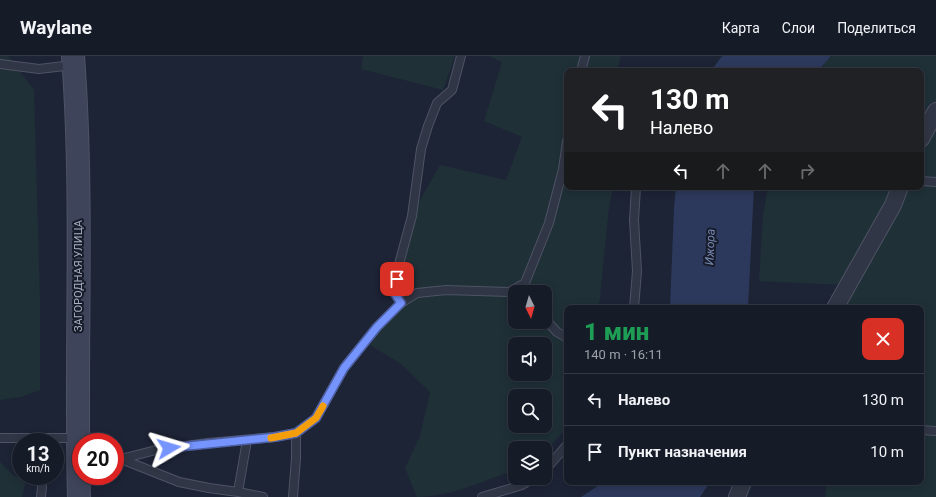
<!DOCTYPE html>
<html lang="ru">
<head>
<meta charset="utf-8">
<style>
	:root { --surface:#161b28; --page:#1f2430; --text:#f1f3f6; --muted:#9ea1a8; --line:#353945 }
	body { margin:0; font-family:Roboto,sans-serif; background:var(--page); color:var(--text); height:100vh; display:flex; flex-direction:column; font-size:15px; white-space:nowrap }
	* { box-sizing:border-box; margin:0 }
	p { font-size:13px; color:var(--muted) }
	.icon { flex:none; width:22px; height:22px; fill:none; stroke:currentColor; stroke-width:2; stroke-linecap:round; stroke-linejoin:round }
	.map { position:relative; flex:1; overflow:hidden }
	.side { position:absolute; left:564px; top:249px; width:360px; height:180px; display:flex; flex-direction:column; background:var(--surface); border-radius:8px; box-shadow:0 2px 10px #0003,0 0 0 1px var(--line) }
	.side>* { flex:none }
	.guide { position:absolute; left:564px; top:12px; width:360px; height:122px; border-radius:8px; box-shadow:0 2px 10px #0003,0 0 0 1px var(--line); background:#202124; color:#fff; overflow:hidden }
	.needle { width:26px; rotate:175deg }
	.buttons { position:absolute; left:508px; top:229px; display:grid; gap:8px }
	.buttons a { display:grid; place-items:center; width:44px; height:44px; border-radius:8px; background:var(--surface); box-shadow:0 2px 10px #0003,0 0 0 1px var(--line); font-size:20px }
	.speed { position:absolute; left:12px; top:377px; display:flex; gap:8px; font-size:20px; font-weight:700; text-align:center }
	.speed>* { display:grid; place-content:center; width:52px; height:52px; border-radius:50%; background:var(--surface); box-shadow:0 2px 10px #0003,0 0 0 1px var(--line); line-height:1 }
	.speed small { font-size:10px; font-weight:400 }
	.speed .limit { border:6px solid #d22; background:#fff; color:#111 }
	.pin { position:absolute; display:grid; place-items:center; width:34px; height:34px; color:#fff; margin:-17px; border-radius:8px; box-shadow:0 2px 6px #0006 }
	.me { position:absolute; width:44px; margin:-22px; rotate:83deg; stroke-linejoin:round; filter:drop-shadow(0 0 3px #0008) }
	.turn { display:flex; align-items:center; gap:14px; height:84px; padding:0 20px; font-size:18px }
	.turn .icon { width:52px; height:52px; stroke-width:2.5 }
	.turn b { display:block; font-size:28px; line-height:34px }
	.lanes { display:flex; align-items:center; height:38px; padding:0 20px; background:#0003; justify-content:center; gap:20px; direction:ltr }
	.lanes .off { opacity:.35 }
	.round { display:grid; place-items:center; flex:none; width:42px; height:42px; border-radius:8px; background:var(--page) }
	.headline { display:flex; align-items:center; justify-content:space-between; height:68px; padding:0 20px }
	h1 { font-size:24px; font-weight:800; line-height:30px; color:#1e9e55 }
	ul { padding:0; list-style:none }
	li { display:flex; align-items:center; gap:12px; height:52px; padding:0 20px; border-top:1px solid var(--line) }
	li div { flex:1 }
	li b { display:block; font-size:15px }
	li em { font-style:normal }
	header { display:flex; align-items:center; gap:24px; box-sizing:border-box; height:56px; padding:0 20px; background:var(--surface); border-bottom:1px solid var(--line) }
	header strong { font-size:19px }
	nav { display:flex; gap:22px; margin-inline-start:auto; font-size:14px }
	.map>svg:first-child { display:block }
	.green { fill:#1f3037; fill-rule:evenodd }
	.water { fill:#2d395c }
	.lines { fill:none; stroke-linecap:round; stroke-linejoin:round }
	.service-casing { stroke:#4e5365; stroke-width:10 }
	.minor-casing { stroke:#4e5365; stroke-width:18 }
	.secondary-casing { stroke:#4e5365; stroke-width:24 }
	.service { stroke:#313646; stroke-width:8 }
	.minor { stroke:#313646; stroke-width:16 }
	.secondary { stroke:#3e445a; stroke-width:22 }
	.route-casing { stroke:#4d60a5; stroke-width:10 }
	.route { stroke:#7694fe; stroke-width:7 }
	.slow { stroke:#f59e0b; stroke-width:7 }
	.labels { text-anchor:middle; stroke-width:4; stroke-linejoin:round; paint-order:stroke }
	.street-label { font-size:11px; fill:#aab0c4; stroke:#171c2a }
	.water-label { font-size:12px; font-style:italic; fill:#7888b3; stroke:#171c2a }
</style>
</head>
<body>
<header>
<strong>Waylane</strong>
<nav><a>Карта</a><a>Слои</a><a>Поделиться</a></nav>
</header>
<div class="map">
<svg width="936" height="441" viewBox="0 0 936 441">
	<rect width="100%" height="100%" fill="#1d2436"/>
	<path class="green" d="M0,0h8l26,34 6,210v90l-19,7 -21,3z
		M363,0h92l-12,34 -82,-21z
		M488,0h133l-5,15h-49v116h46l-4,20 -10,101h-32v119l-22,25v-4h-30v22c-32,11 -65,27 -98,27l-12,-29 15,-32 10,-44 -29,-28 -31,-19 24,-35 11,-83 35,-62 66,15 16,-43 -38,-16 18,-59zM515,236h30v30h-30zM515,288h30v30h-30zM515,340h30v30h-30z
		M832,0h104v441h-111l2,-15h94v-174h-87l10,-23 -85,-4 4,-66 5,-28h153v-116h-101l6,-10z
		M0,406l13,13 13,6 -4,16h-22z"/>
	<path class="water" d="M722,0h109l-13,15h-107z
		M676,131h78l-6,121h-78l4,-100z
		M604,426h108l-4,3 -8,12h-119z"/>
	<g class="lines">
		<g class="service-casing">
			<path id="service" d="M0,8l39,5 34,-4
				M581,15l4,-15
				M921,125l15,1
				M401,247l-6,-9 4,-30 13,-48 9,-67 7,-23 9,-23 15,-13 9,-34
				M634,252l3,-37 -3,-51 2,-33
				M545,263l12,13 10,6
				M921,374l15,1
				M0,382h77
				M115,403h6l35,-9 52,-7 67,-6 21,-4 20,-15 28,-50 33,-41 24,-24 16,-10 29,-3 63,2 16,-9 24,-60 14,-54 4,-28
				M121,403l58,23 30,6 29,4 25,5
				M545,414l22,-25
				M238,436l9,-52
				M41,441l1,-10
				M293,441l3,-39v-25
				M482,441l40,-12 11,-7"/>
		</g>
		<g class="minor-casing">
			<path id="minor" d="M921,83l15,-28
				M835,252l58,-103 7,-18
				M737,441l6,-15"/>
		</g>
		<g class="secondary-casing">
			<path id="secondary" d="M73,0c11,147 2,294 6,441"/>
		</g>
		<use href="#service" class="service"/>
		<use href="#minor" class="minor"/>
		<use href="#secondary" class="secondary"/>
	</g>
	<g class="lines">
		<g class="route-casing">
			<path id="route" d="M169,392l106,-11 21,-4 20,-15 28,-50 33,-41 24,-24 -6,-9 2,-15"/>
		</g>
		<use href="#route" class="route"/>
		<path class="slow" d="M271,382l25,-5 20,-15 7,-12"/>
	</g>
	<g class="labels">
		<g class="street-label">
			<text transform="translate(78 220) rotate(-90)" y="4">ЗАГОРОДНАЯ УЛИЦА</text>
		</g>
		<g class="water-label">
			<text transform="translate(710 191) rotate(-88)" y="4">Ижора</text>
		</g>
	</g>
</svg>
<div class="buttons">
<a><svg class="needle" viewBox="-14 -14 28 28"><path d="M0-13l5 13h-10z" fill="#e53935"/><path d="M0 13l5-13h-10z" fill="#9ea1a8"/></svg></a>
<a><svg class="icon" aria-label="sound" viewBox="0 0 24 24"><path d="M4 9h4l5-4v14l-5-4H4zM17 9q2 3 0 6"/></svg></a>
<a><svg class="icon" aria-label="search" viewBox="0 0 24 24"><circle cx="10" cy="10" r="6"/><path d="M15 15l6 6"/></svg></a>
<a><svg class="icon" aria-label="layers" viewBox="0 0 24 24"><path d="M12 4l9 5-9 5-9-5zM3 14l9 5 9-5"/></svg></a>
</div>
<div class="speed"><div>13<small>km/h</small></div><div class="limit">20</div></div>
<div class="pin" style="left:397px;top:223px;background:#d93025"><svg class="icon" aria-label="arrive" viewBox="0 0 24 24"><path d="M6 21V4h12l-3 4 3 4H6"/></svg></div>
<svg class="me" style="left:169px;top:392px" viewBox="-20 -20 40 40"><path d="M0-17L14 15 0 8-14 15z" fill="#7694fe" stroke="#fff" stroke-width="4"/></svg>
<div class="guide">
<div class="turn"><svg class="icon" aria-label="left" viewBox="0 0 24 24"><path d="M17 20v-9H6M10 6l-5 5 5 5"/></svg><div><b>130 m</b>Налево</div></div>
<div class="lanes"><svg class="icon" aria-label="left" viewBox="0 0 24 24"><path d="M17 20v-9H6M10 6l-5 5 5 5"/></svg><svg class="icon off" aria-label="ahead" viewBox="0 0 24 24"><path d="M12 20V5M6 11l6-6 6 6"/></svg><svg class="icon off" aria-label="ahead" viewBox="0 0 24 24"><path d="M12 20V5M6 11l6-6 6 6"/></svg><svg class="icon off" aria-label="right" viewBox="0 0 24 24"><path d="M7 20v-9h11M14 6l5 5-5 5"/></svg></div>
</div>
<section class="side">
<div class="headline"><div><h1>1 мин</h1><p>140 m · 16:11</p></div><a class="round" style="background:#d93025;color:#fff"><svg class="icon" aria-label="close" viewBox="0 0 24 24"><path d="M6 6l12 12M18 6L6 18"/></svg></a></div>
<ul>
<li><svg class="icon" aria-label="left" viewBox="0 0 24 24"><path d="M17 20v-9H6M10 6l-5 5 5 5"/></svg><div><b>Налево</b></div><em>130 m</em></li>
<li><svg class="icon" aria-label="arrive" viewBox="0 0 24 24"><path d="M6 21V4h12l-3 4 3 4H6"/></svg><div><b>Пункт назначения</b></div><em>10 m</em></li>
</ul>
</section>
</div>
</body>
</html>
